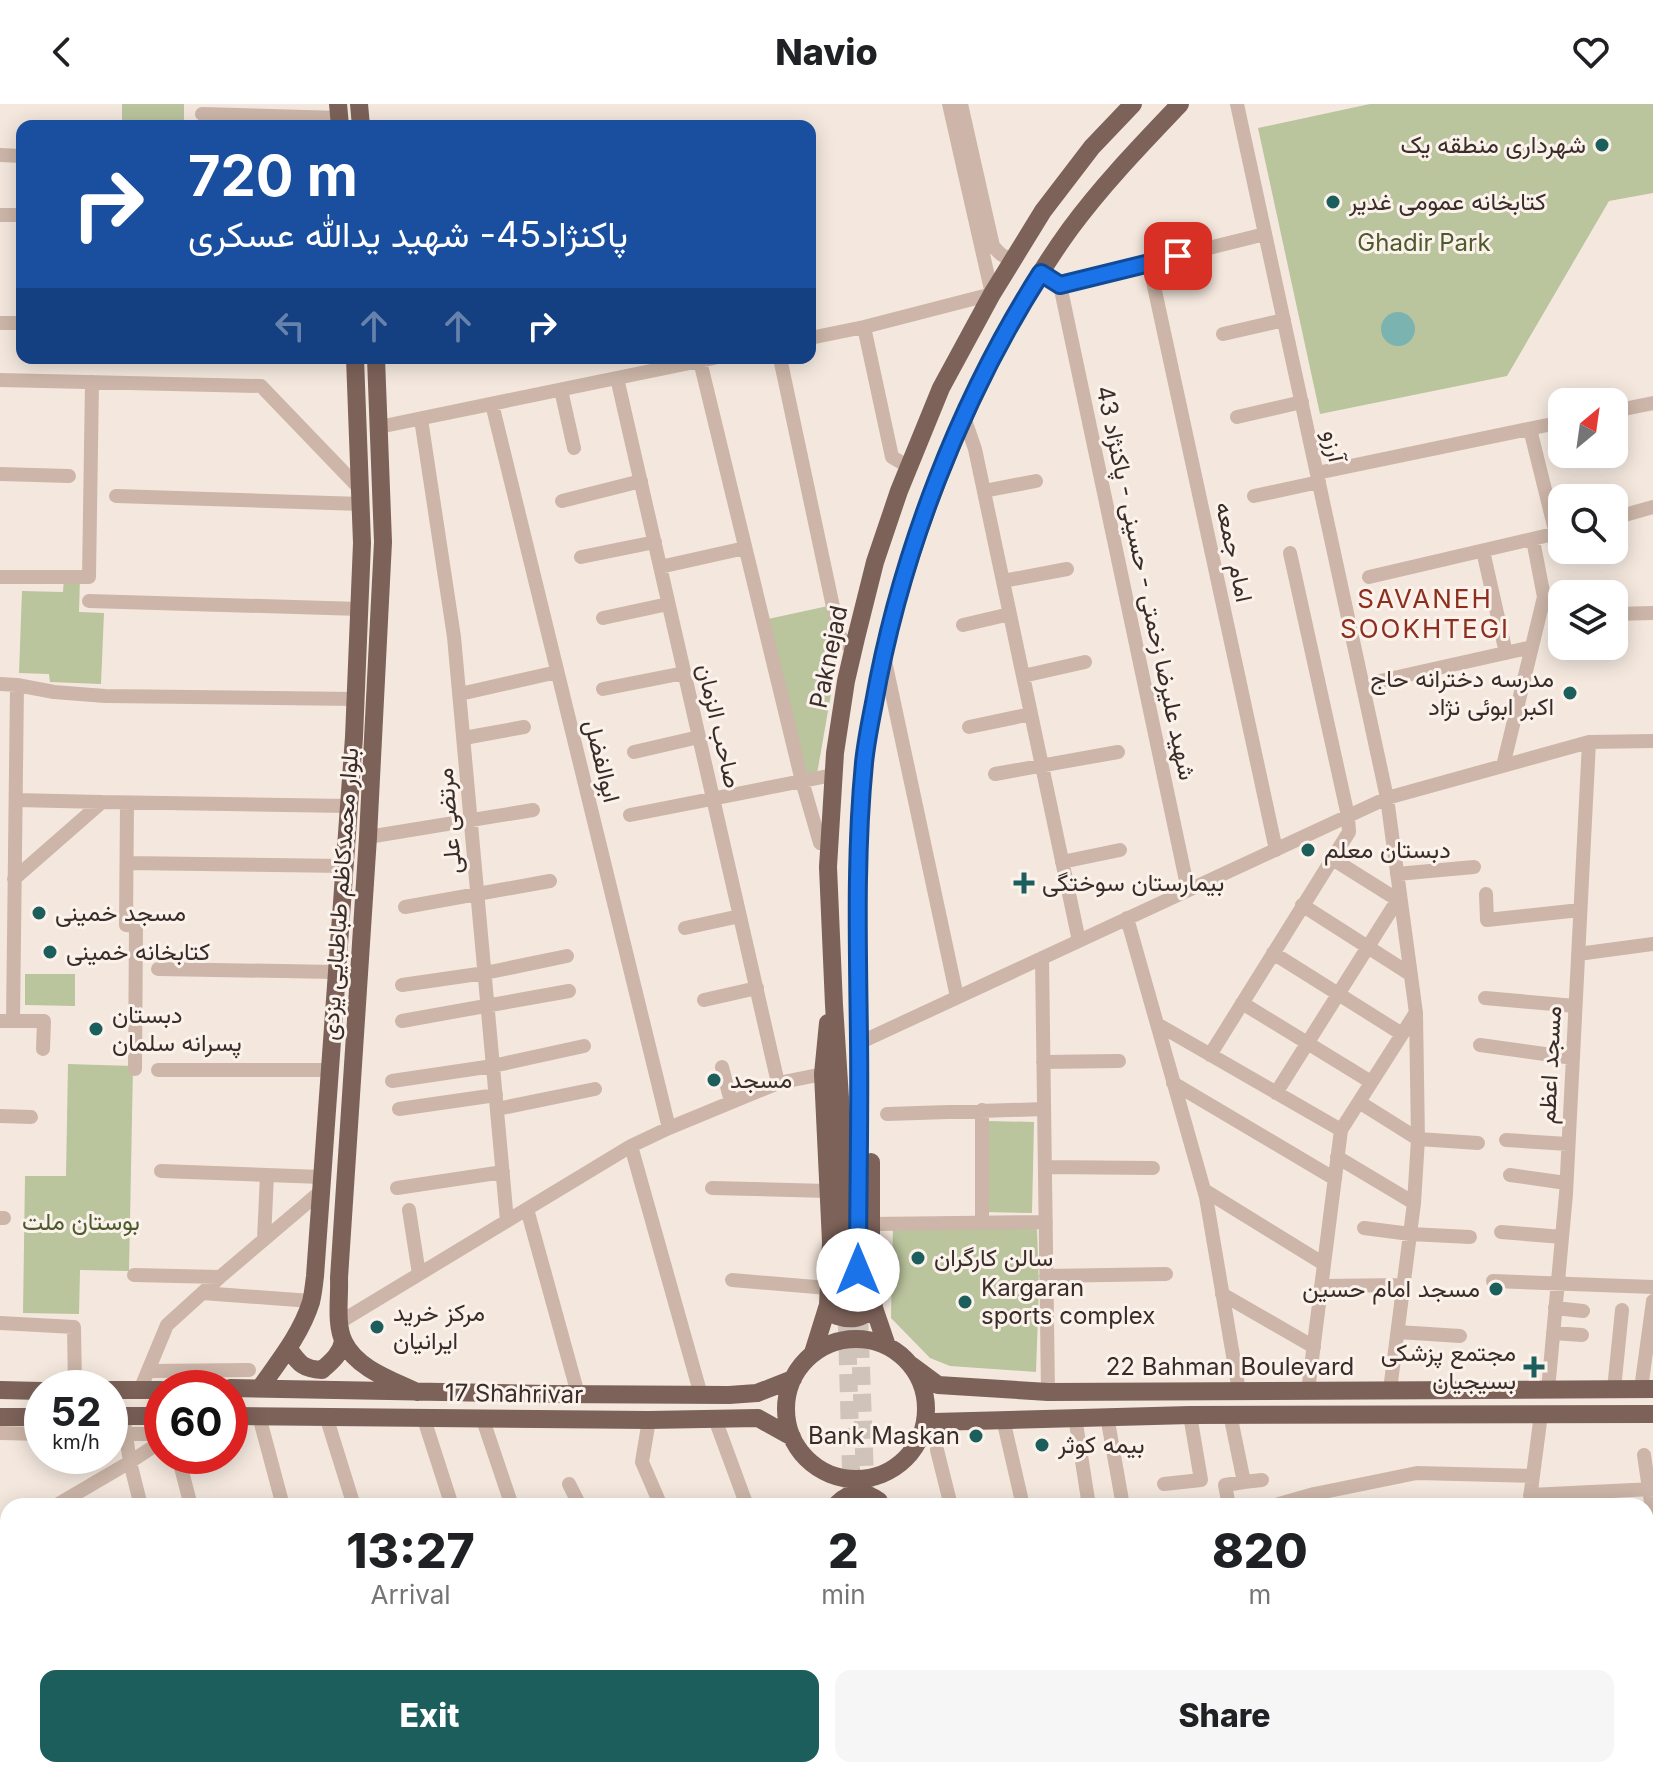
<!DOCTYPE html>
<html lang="en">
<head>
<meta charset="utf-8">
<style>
	:root { --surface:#fff; --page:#f6f6f6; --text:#202124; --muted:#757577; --accent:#1c5e5c }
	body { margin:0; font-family:Inter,Vazirmatn,sans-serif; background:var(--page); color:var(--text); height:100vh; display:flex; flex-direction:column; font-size:30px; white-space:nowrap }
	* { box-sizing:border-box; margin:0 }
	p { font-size:26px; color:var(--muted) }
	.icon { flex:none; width:44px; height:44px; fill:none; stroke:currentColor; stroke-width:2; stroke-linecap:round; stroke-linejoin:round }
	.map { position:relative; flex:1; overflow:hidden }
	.drawer { position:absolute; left:0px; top:1394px; width:1654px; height:280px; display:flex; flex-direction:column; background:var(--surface); border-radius:24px 24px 0 0; box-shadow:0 4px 20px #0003 }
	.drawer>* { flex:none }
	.banner { position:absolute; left:16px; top:16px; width:800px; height:244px; border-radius:16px; box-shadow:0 4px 20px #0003; background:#1a4fa0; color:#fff; overflow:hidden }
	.needle { width:52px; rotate:29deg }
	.fabs { position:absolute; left:1548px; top:284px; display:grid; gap:16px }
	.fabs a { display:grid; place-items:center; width:80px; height:80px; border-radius:16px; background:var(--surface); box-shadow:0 4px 20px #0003; font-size:40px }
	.speed { position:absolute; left:24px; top:1266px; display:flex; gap:16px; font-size:40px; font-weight:700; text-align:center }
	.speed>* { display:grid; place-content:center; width:104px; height:104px; border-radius:50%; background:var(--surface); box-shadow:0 4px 20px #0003; line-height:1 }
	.speed small { font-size:20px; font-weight:400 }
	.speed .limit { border:12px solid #d22; background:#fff; color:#111 }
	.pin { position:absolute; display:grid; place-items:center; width:68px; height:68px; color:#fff; margin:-34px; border-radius:16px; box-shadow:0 4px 12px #0006 }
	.me { position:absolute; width:88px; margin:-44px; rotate:0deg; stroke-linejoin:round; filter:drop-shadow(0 0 6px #0008) }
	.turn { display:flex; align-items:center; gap:28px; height:168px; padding:0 40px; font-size:36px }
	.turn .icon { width:104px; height:104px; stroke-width:2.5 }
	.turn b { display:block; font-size:56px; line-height:68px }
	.lanes { display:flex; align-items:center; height:76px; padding:0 40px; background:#0003; justify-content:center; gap:40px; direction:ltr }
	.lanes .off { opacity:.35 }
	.eta { display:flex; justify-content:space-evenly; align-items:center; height:136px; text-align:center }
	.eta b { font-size:48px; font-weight:800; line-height:56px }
	.button { display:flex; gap:16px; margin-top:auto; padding:16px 40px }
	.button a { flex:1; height:92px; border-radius:16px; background:var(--accent); color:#fff; font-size:32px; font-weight:800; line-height:92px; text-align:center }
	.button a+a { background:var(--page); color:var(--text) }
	header { display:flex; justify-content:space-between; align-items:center; height:104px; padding:0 40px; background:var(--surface); font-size:36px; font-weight:800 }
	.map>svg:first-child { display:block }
	.green { fill:#bac49d }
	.water { fill:#7bb3b0 }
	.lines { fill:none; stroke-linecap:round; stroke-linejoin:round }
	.major-tunnel { stroke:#cfc3ba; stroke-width:18; stroke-dasharray:18 9; stroke-linecap:butt }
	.minor { stroke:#cdb6a9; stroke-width:14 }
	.major { stroke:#7c6259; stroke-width:18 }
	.route-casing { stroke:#114b97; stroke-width:20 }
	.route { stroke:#1a73e8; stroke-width:14 }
	.poi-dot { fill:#1c5e5c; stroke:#fbf2eb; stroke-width:3 }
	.labels { text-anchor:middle; stroke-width:6; stroke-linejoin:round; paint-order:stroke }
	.poi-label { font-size:24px; fill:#3a2d29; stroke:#fbf2eb; text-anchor:start }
	.park-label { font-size:24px; fill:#4d5a2b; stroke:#fbf2eb }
	.street-label { font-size:24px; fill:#3a2d29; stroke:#fbf2eb }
	.neighbourhood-label { font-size:26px; letter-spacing:2px; fill:#8d2e1e; stroke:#fbf2eb }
</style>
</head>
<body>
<header><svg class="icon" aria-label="back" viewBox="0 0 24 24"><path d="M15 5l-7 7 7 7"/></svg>Navio<svg class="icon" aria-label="heart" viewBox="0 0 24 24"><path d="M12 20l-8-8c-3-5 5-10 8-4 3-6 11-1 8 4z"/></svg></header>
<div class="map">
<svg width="1653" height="1674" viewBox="0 0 1653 1674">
	<rect width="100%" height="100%" fill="#f4e8de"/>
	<path class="green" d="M122,0h62v22h-62z
		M1370,0h283v89l-44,8 -102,175 -187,38 -62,-286z
		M64,474h16l-1,34 25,1 -3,71 -51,-2 -1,-8 -30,-1 3,-82 41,1z
		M828,502l11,42 -22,126 -10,1 -39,-156z
		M25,870h50v32l-50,-1z
		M68,960l65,2 -4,205 -49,-1 -1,44 -56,-1 2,-137h41z
		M987,1017l47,1 -2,91 -47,-1z
		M893,1120l144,4 2,58 -3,86 -86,-6 -20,-8 -39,-40z"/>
	<path class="water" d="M1381 225a17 17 0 1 1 34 0a17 17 0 1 1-34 0Z"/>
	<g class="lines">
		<path class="major-tunnel" d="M846,1189l6,213
			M859,1209l7,193"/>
		<path class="minor" d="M961,0l32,142c7,8 11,13 22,11
			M1237,0l150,694 29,215 2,126 -4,64 -24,187
			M202,10l138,4
			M0,51l22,1
			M0,111h22
			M1149,159l127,587
			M1041,169l19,12 205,-51
			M1060,181l128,605
			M0,219h22
			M864,223l28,130 17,10
			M1223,230l61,-14
			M810,234l54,-11 128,-33 -43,-190
			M780,254l59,277 14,16
			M700,257l102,420 18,62
			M617,274l161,705
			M0,276l261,6 99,103
			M561,286l13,58
			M492,300l177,724
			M1614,307l39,-8
			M964,313l11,32 104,492
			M1237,313l65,-15
			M421,315l33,218 53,584
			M379,323l335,-69
			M1530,325l26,105
			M1317,369l245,-51
			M0,370l69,2
			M984,387l52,-10
			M116,392l245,8
			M1254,392l65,-14
			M562,397l79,-20
			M1614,414l39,-11
			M1483,447l23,102
			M581,453l74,-15
			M660,463l85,-19
			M0,473h89l3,-195
			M1369,473l193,-45
			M1003,477l64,-12
			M89,497l271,8
			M1614,510l39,-1
			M603,514l65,-14
			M963,521l47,-11
			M885,557l72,336
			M1023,572l62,-14
			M1380,577l152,-34
			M0,580l17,1 37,7 51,4 251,3
			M603,585l81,-16
			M460,590l97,-22
			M969,623l62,-13
			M464,634l60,-11
			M634,648l65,-15
			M1503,662l41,-169 -11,-57
			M995,670l123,-22
			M16,696l86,2
			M127,699l-1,122 10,1 -1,143
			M630,711l203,-40
			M368,733l165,-27
			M1331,754l67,42
			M1062,758l58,-12
			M127,759l218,3
			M1397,770l77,-7
			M14,775l88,-77 247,4
			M1486,790l1,26 93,-10
			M1302,801l108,69
			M405,803l145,-26
			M1127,814l79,279 33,194
			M685,824l55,-12
			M1273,849l129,81
			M1578,850l75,-10
			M1042,854l6,434
			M158,865l179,3
			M402,881l83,-12 82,-17
			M1485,894l90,8
			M704,896l53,-12
			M1242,899l129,79
			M0,917h44l-1,28
			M13,917l4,-336
			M402,917l167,-30
			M1157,920l184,106
			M859,939l528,-245 202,-56 64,-1
			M1480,941l93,13
			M1210,951l139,-223 -1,-16 -58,-263
			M1043,958l76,-1
			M722,963l9,35
			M158,966h172
			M392,977l101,-15 91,-20
			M1173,979l162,96
			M1276,989l124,-197
			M1359,998l59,37 60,4
			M399,1005l97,-14
			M497,1005l98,-20
			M982,1006v113
			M887,1010l157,-5
			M0,1012l31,1
			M1506,1036l62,4
			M631,1042l70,249
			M1337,1053l77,46
			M1045,1063l108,1
			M161,1067l160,6
			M1510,1071l56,8
			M397,1084l106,-16
			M712,1084l116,3
			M1204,1086l120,74
			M527,1105l51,185
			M409,1106l10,64
			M0,1114h4
			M871,1120l175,-2
			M1364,1124l46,6 60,3
			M1501,1128l61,5
			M264,1135l3,-64
			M134,1171l86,2
			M1046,1172l120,-2
			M732,1176l96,8
			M1493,1177l160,6
			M1321,1182l83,-1
			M202,1189l109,8
			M1222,1190l92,53
			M1555,1204l28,3
			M340,1218l291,-176 38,-18 109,-45 45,-9
			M0,1219l74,4 1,61
			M1398,1228l62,4
			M1553,1229l29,2
			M148,1267l101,-1
			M1614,1285l8,-79
			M1641,1285l12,-88
			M140,1286l27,-65 53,-48 100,-85
			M1548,1286l18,-196 23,-452
			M1308,1287l33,-261 74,-116
			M123,1312l7,46 11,44
			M259,1312l24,90
			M326,1312l28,90
			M423,1312l29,90
			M1107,1312l16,90
			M482,1313l30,89
			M1075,1313l14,89
			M715,1315l32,87
			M1003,1315l20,87
			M649,1316l-7,42 19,44
			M0,1329l42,1
			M110,1330h52
			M937,1346l14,56
			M1644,1351l9,61
			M178,1352l13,50
			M1244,1378l18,-2
			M569,1380l11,22
			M1164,1380l37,-4 -11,-65
			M1530,1391l123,-6
			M55,1402l75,-44 32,-21
			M1229,1402l-4,-21 19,-3 -14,-68
			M1272,1402l42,-12 103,-21 116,3
			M1529,1402l12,-92
			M0,1432l8,-4
			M1646,1448l7,-1
			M1646,1510l7,-1
			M1650,1554l3,24
			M1646,1590l7,-1
			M0,1600l8,-1
			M207,1666l2,8
			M364,1666l2,8
			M461,1666l4,8
			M579,1666l4,8
			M637,1666l2,6 16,-6
			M948,1666l2,8
			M1019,1666l2,8
			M1135,1666l2,8
			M1269,1666v8
			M1587,1666l1,8
			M1400,1669l25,5
			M542,1674l16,-8
			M1189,1674l61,-8
			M1461,1674l2,-8
			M1543,1674v-8"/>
		<path class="major" d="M338,0l2,22
			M359,0l2,22
			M376,254l7,184 -15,295 -29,441c1,19 -4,46 5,64 13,27 48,38 73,50
			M871,1058v108l3,38 13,38
			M846,1189l-4,-164 -8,-124 -6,-138 7,-114 11,-72 10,-43 19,-76 24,-71 42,-103 51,-94 51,-83 49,-64 41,-43
			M858,1190c0,-83 2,-166 1,-250 -1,-93 -5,-189 5,-282 2,-19 6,-38 10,-57 15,-89 42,-174 77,-257 32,-76 70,-151 119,-219 33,-45 72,-85 110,-125
			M828,1201l9,11c15,5 25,2 37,-8
			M786 1305a70 70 0 1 1 140 0a70 70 0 1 1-140 0Z
			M288,1244c11,15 14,21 34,22 9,-8 19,-16 21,-29
			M813,1249l15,-48 3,-63 -8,-168 5,-51
			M911,1261l27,20 110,7 605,-3
			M230,1284l318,6 181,1 28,-2 36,-14
			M260,1284c19,-27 41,-54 51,-86 2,-8 3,-17 4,-26l39,-539 8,-194 -7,-185
			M0,1286l42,1
			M110,1286h52
			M110,1312h52
			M230,1312l419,4 109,-2 34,19
			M0,1313h42
			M922,1329l12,-11 256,-7 463,-1
			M837,1400c13,-13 27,-14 42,-3
			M849,1674l1,-8
			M873,1674l2,-8"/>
	</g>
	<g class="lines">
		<g class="route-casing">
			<path id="route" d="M858,1166c0,-76 2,-153 1,-229 -1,-93 -4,-186 5,-278 2,-20 6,-40 10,-60 26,-148 86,-303 167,-430l19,12 118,-29"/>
		</g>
		<use href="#route" class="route"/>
	</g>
	<g class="poi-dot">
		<circle cx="1602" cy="41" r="8"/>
		<circle cx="1333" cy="98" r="8"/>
		<circle cx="1570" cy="589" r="8"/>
		<circle cx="1308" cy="746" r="8"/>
		<path d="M1020 767h8v8h8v8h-8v8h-8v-8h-8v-8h8z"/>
		<circle cx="39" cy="809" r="8"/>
		<circle cx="50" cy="848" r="8"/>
		<circle cx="96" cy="925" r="8"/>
		<circle cx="714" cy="976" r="8"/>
		<circle cx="918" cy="1154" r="8"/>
		<circle cx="1496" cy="1185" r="8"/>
		<circle cx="965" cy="1198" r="8"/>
		<circle cx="377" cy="1223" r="8"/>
		<path d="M1530 1251h8v8h8v8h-8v8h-8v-8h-8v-8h8z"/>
		<circle cx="976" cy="1332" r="8"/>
		<circle cx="1042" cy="1341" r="8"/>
	</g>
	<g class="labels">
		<g class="poi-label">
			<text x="1586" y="49" text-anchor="end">شهرداری منطقه یک</text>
			<text x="1349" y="106">کتابخانه عمومی غدیر</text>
			<text x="1554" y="583" text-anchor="end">مدرسه دخترانه حاج<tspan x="1554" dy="28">اکبر ابوئی نژاد</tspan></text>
			<text x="1324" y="754">دبستان معلم</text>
			<text x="1042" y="787">بیمارستان سوختگی</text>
			<text x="55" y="817">مسجد خمینی</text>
			<text x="66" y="856">کتابخانه خمینی</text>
			<text x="112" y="919">دبستان<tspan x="112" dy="28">پسرانه سلمان</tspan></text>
			<text x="730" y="984">مسجد</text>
			<text x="934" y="1162">سالن کارگران</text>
			<text x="981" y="1192">Kargaran<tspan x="981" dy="28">sports complex</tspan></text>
			<text x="1480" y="1193" text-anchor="end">مسجد امام حسین</text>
			<text x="393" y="1217">مرکز خرید<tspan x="393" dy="28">ایرانیان</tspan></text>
			<text x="1516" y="1257" text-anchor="end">مجتمع پزشکی<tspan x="1516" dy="28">بسیجیان</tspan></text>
			<text x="960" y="1340" text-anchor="end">Bank Maskan</text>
			<text x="1058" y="1349">بیمه کوثر</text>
		</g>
		<g class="park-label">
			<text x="1424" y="147">Ghadir Park</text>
			<text x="81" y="1126">بوستان ملت</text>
		</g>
		<g class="street-label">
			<text transform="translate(1334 342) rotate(78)" y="8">آرزو</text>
			<text transform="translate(1234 448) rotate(78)" y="8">امام جمعه</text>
			<text transform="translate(1146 479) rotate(78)" y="8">شهید علیرضا زحمتی - حسینی - پاکنژاد 43</text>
			<text transform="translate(829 553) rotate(-78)" y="8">Paknejad</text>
			<text transform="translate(719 622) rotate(77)" y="8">صاحب الزمان</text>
			<text transform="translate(602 657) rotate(76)" y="8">ابوالفضل</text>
			<text transform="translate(449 717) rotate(-95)" y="8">مرتضی علی</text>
			<text transform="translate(340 790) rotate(-86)" y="8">بلوار محمدکاظم طباطبایی یزدی</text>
			<text transform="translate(1550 961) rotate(-87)" y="8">مسجد اعظم</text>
			<text x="1230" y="1271">22 Bahman Boulevard</text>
			<text transform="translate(514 1290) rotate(1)" y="8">17 Shahrivar</text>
		</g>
		<g class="neighbourhood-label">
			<text x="1425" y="504">SAVANEH<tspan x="1425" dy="30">SOOKHTEGI</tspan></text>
		</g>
	</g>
</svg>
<div class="fabs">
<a><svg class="needle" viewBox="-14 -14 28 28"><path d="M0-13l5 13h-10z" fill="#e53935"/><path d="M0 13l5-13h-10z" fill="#757577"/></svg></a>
<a><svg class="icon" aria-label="search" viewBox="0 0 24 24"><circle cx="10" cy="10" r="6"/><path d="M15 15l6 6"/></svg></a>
<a><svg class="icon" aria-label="layers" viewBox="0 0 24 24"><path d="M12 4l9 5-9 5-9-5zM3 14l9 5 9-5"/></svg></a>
</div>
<div class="speed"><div>52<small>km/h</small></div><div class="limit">60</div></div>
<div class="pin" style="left:1178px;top:152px;background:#d93025"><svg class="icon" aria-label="arrive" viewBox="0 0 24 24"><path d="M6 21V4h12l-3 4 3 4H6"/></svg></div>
<svg class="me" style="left:858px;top:1166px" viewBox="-20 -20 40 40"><circle r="19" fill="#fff"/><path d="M0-13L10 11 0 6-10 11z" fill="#1a73e8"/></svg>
<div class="banner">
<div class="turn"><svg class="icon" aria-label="right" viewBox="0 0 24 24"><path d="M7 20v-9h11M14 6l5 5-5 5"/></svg><div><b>720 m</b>پاکنژاد45- شهید یدالله عسکری</div></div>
<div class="lanes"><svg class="icon off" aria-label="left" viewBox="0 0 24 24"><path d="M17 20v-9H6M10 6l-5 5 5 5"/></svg><svg class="icon off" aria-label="ahead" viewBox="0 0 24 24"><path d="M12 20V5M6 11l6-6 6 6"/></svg><svg class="icon off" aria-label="ahead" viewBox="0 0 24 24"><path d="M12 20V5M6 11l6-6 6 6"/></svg><svg class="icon" aria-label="right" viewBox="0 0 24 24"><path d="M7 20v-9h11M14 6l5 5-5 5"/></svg></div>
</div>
<section class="drawer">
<div class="eta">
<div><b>13:27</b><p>Arrival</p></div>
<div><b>2</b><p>min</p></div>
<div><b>820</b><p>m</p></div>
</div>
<div class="button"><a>Exit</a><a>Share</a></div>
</section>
</div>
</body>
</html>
